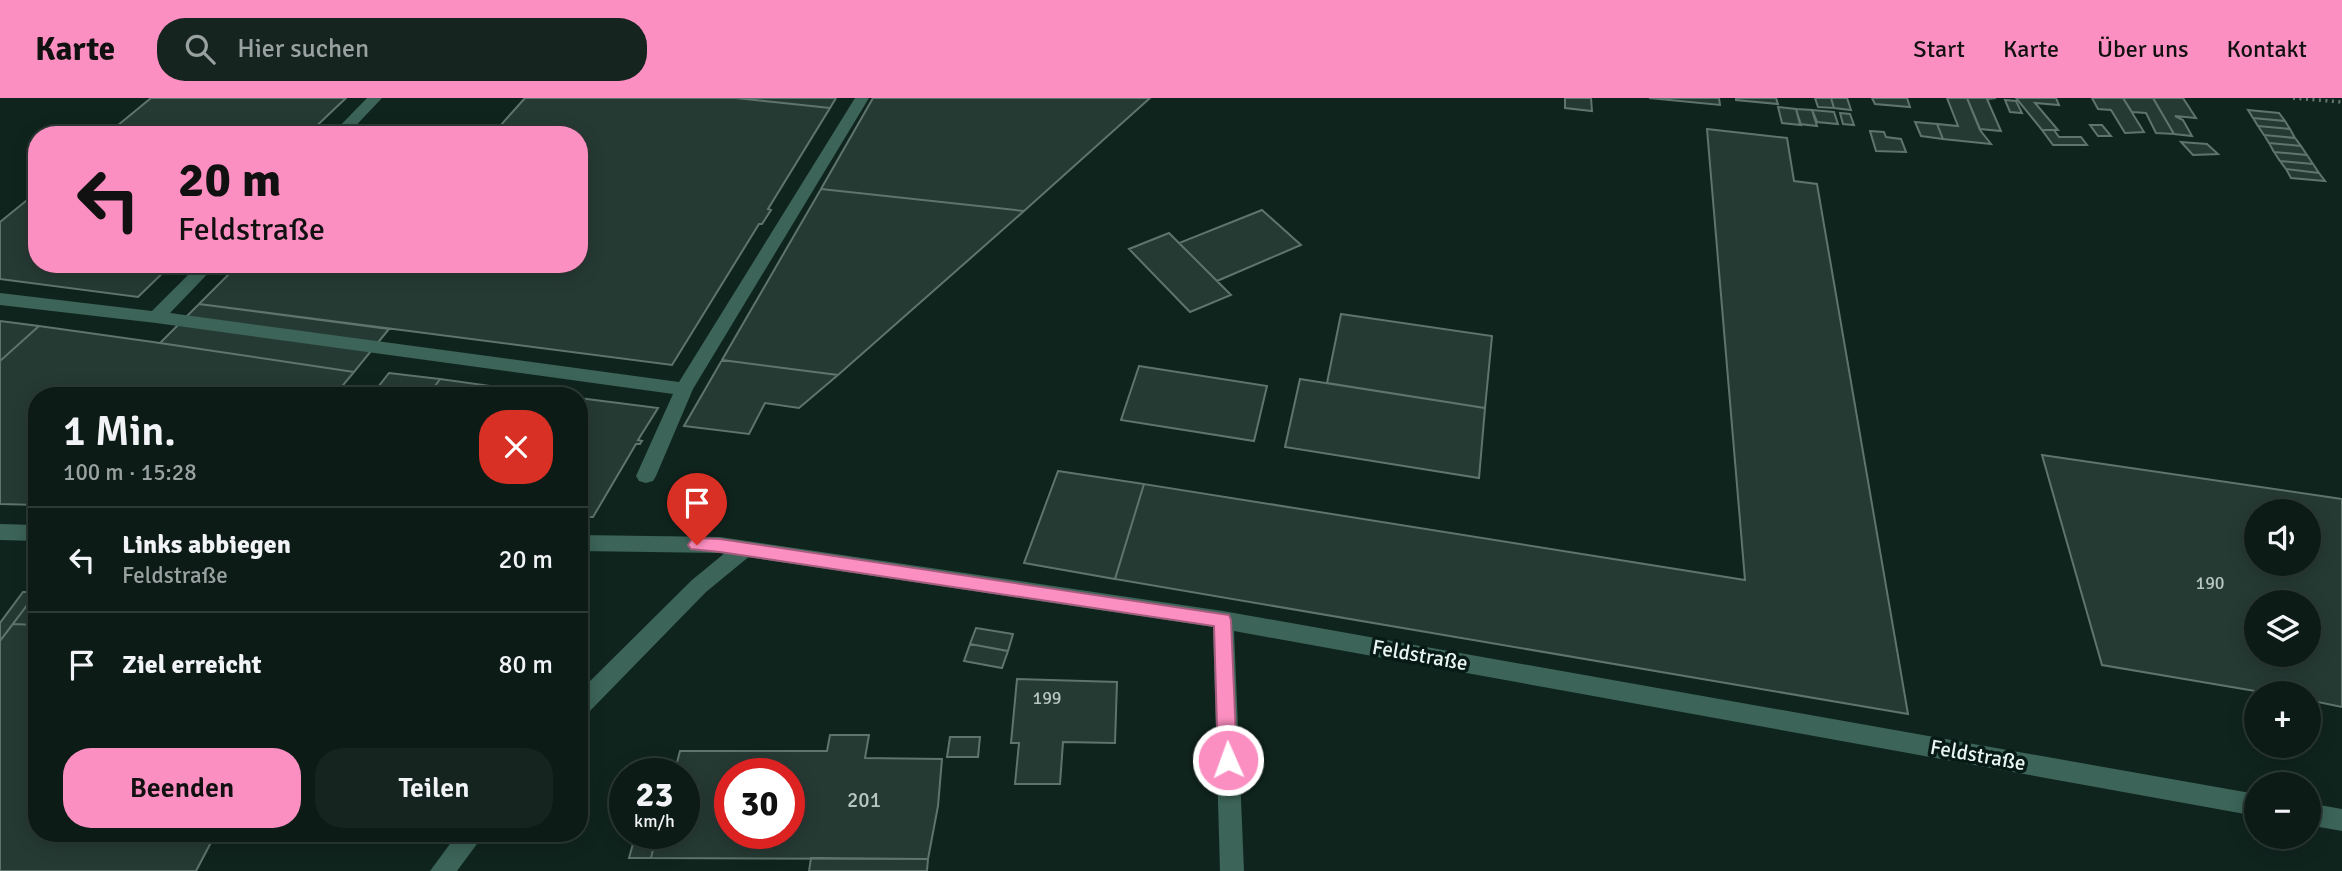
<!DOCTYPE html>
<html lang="de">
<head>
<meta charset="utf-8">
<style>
	:root { --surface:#0c1b16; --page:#15241f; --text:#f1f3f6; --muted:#9aa1a1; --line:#2c3935; --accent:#fc8fc1 }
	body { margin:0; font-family:Signika,sans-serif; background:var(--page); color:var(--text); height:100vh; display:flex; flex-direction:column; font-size:26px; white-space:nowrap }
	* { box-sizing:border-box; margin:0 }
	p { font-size:23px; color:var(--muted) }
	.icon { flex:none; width:38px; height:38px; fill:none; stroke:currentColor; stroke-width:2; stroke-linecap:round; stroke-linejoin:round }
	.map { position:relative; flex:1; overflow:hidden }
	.details { position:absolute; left:28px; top:289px; width:560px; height:455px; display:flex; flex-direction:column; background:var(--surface); border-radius:28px; box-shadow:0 4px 18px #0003,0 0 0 2px var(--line) }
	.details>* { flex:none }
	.banner { position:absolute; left:28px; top:28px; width:560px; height:147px; border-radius:28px; box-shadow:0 4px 18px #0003,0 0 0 2px var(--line); background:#fc8fc1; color:#111; overflow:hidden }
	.buttons { position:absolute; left:2244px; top:401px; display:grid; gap:14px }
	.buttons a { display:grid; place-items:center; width:77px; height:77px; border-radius:50%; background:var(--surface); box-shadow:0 4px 18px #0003,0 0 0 2px var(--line); font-size:35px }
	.speed { position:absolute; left:609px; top:660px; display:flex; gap:14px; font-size:35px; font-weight:700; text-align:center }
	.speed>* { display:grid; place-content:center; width:91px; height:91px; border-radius:50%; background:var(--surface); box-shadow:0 4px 18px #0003,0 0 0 2px var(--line); line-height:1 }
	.speed small { font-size:18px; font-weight:400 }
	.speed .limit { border:10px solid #d22; background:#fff; color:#111 }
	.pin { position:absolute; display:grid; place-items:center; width:60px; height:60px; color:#fff; margin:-72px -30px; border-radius:50% 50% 50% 0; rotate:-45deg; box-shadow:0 0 7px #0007 }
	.pin .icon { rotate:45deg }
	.me { position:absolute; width:77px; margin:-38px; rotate:358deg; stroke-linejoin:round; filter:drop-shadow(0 0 5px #0008) }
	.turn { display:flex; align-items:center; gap:24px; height:147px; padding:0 35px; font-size:32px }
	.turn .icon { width:91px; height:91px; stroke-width:2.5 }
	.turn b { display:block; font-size:49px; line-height:60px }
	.round { display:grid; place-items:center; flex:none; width:74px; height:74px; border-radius:28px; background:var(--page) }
	.summary { display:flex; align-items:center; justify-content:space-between; height:119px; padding:0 35px }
	h1 { font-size:42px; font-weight:600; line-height:52px }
	.button { display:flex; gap:14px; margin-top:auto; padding:14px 35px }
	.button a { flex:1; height:80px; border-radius:28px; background:var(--accent); color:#111; font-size:28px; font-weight:600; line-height:80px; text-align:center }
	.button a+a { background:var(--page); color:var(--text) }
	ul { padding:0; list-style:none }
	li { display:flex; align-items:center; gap:21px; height:105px; padding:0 35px; border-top:2px solid var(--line) }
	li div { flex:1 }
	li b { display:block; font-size:26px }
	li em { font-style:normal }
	header { display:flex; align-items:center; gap:42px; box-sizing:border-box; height:98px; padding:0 35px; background:var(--accent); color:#111 }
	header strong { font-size:33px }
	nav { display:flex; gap:38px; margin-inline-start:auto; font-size:24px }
	.search { width:490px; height:63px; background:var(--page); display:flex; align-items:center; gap:18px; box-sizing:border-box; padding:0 24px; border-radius:28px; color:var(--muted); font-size:26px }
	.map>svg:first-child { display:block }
	.building { fill:#263a34; stroke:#5e746d; stroke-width:2; fill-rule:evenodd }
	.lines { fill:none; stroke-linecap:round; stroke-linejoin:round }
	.path { stroke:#667772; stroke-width:3.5; stroke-dasharray:2 4.5; stroke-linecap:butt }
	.service { fill:#3c6458; fill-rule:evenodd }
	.minor { fill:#3c6458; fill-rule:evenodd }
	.route { fill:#fc8fc1; stroke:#a45d7d; stroke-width:2 }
	.labels { text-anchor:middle; stroke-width:7; stroke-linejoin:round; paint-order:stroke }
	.number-label { font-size:18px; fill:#b8c6c2 }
	.street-label { font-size:21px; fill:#e9f5f1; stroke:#071a15 }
	.near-number-label { font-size:21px; fill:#b8c6c2 }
</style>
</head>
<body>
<header>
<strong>Karte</strong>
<div class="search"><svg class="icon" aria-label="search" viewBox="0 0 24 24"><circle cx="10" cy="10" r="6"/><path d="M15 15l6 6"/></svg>Hier suchen</div>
<nav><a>Start</a><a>Karte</a><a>Über uns</a><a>Kontakt</a></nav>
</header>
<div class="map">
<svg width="2342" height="773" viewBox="0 0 2342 773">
	<rect width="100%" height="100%" fill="#10241e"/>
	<path class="building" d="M151,0h195l-39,37h-201z
		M525,0h211l94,10 -62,101 3,1 -9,14h-3l-87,141 -473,-61 40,-40h340v-129h-87z
		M736,0h100l-6,10z
		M873,0h277l-126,113 -203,-22z
		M1565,0h26l1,13 -27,-3z
		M1649,0h70l1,7z
		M1736,0h40l2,6 -42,-4z
		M1815,0h16l3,10 -16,-1z
		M1831,0h16l4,12 -17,-2z
		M1872,0h35l3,9 -35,-3z
		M1947,0h20l13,32 11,14 -48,-5 -6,-15 21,2z
		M1967,0h29l-9,1 14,32 -21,-2z
		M2016,0h40l3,7 -24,-2 23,27h-16z
		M2092,0h31l21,34 -19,1 -14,-23 -13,-1z
		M2123,0h30l21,36 -18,-1 -10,-20 -14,-1z
		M2153,0h30l13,20 -21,-2 8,4 9,16 -18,-2z
		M2005,2l11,1 6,12 -12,-1z
		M1778,9l18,2 5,16 -19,-2z
		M1796,11l16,1 5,16 -17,-2z
		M1812,12l22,2 4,12 -21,-2z
		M2248,12l31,3 6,8 -32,-3z
		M1840,15l10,1 4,11 -11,-1z
		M2253,20l32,3 5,8 -32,-3z
		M1915,24l22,2 6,15 -22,-3z
		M2090,27h12l9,11h-13z
		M2258,28l32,3 5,9 -31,-3z
		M1707,31l80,9 7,43 23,3 91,530 -793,-135 29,-95 601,96z
		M2042,32h12l5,7h22l6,8h-34z
		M1870,33l14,1 2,5 15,2 5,13 -30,-1z
		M2264,37l31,3 6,8 -32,-3z
		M2181,44l26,2 11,10 -25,1z
		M2269,45l32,3 6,9 -33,-3z
		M2274,54l33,3 6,9 -33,-3z
		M2280,63l33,3 6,9 -33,-4z
		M2286,71l33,4 6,8 -34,-3z
		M821,91l203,22 -186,164 -116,-15z
		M37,94v72h135l-34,33 -138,-18v-57z
		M1262,112l39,35 -84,36 -38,-38z
		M1169,135l62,62 -41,17 -61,-63z
		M199,206l190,25 -35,43 -194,-29z
		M1341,216l151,22 -7,72 -158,-25z
		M0,223l39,5 -39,35z
		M39,228l121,17 194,29 -20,24h-297v109l-37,-1v-143z
		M722,262l116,15 -39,33 -34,-5 -16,31 -65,-8z
		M1139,268l128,20 -13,55 -133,-21z
		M389,275l51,6 -12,17h-57z
		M440,281l122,17h-134z
		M1300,281l185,29 -6,70 -194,-31z
		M579,300l79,10 -20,32 4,1 -2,3h-4l-43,73h-14z
		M2042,357l300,44v208l-34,-7v-7h-41l-165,-28zM2256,413h52v53h-52zM2256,504h52v52h-52z
		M1058,373l86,13 -29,95 -91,-16z
		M23,494h14l-37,49v-18z
		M37,494v33l-24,-1z
		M13,526l24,1v208h179l-20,38h-196v-230z
		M976,530l37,6 -5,17 -38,-7z
		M970,546l38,7 -6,17 -38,-7z
		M1017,581l100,3 -2,61 -52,-1 -3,42h-45l4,-41h-8z
		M830,637h39l-4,23 77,1 -4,47 -10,53 -277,-1 6,-25h27v-59h-10l6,-23h147zM730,676h59v59h-59z
		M950,639h30l-2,20h-31z
		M636,735h21l-6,25h-22z
		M811,760l117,1 -1,12h-118z"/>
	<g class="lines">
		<path class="path" d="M2293,0l49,4"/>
		<path class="service" d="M367,0h15l-35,37h-16z
			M855,0h14l-176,291 -37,87 -3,5 -7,2 -7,-2 -3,-5 37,-82 -517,-71 -156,-18v-12l152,18 47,-47h18l-47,49 509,69z
			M744,443l7,2 3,6 -3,6 -45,37 -119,122 -8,2v-24l113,-112 45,-37z
			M458,735h27l-28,38h-27z"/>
		<path class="minor" d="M0,426l37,1v16l-37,-1z
			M579,437l141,2 503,74 1033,183v22l-1022,-185 10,240h-24l-7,-244 -493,-74 -141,-2z
			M2308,705l34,6v22l-34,-6z"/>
	</g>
	<path class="route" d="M697,440l23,1 509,76 2,5 6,140 -3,5 -6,3 -7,-3 -3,-5 -4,-134 -494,-74 -29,-3 -3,-4 3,-5z"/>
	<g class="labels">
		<g class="number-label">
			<text x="2210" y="491">190</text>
			<text x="1047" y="606">199</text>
		</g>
		<g class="street-label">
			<text transform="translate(1420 557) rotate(10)" y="7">Feldstraße</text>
			<text transform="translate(1978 657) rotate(10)" y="7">Feldstraße</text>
		</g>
		<g class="near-number-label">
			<text x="864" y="709">201</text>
		</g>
	</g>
</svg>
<div class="buttons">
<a><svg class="icon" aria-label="sound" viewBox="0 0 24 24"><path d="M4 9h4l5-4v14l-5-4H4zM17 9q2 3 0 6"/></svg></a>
<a><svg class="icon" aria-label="layers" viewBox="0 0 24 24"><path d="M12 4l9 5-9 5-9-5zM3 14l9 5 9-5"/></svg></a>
<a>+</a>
<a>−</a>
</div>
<div class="speed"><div>23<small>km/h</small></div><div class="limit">30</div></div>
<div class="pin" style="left:697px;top:447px;background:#d93025"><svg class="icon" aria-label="arrive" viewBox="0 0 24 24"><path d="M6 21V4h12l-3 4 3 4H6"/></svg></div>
<svg class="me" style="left:1228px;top:662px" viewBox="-20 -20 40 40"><circle r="17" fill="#fc8fc1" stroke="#fff" stroke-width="3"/><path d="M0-11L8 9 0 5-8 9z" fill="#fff"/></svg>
<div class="banner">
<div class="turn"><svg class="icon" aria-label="left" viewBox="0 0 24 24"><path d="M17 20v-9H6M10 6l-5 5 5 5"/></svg><div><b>20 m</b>Feldstraße</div></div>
</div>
<section class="details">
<div class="summary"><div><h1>1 Min.</h1><p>100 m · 15:28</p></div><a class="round" style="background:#d93025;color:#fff"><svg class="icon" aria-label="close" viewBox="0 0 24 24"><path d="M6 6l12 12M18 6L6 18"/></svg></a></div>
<ul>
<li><svg class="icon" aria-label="left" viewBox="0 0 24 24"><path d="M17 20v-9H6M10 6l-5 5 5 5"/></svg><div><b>Links abbiegen</b><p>Feldstraße</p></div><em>20 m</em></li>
<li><svg class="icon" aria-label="arrive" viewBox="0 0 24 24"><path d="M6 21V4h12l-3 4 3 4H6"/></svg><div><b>Ziel erreicht</b></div><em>80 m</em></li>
</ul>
<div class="button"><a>Beenden</a><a>Teilen</a></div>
</section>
</div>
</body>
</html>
